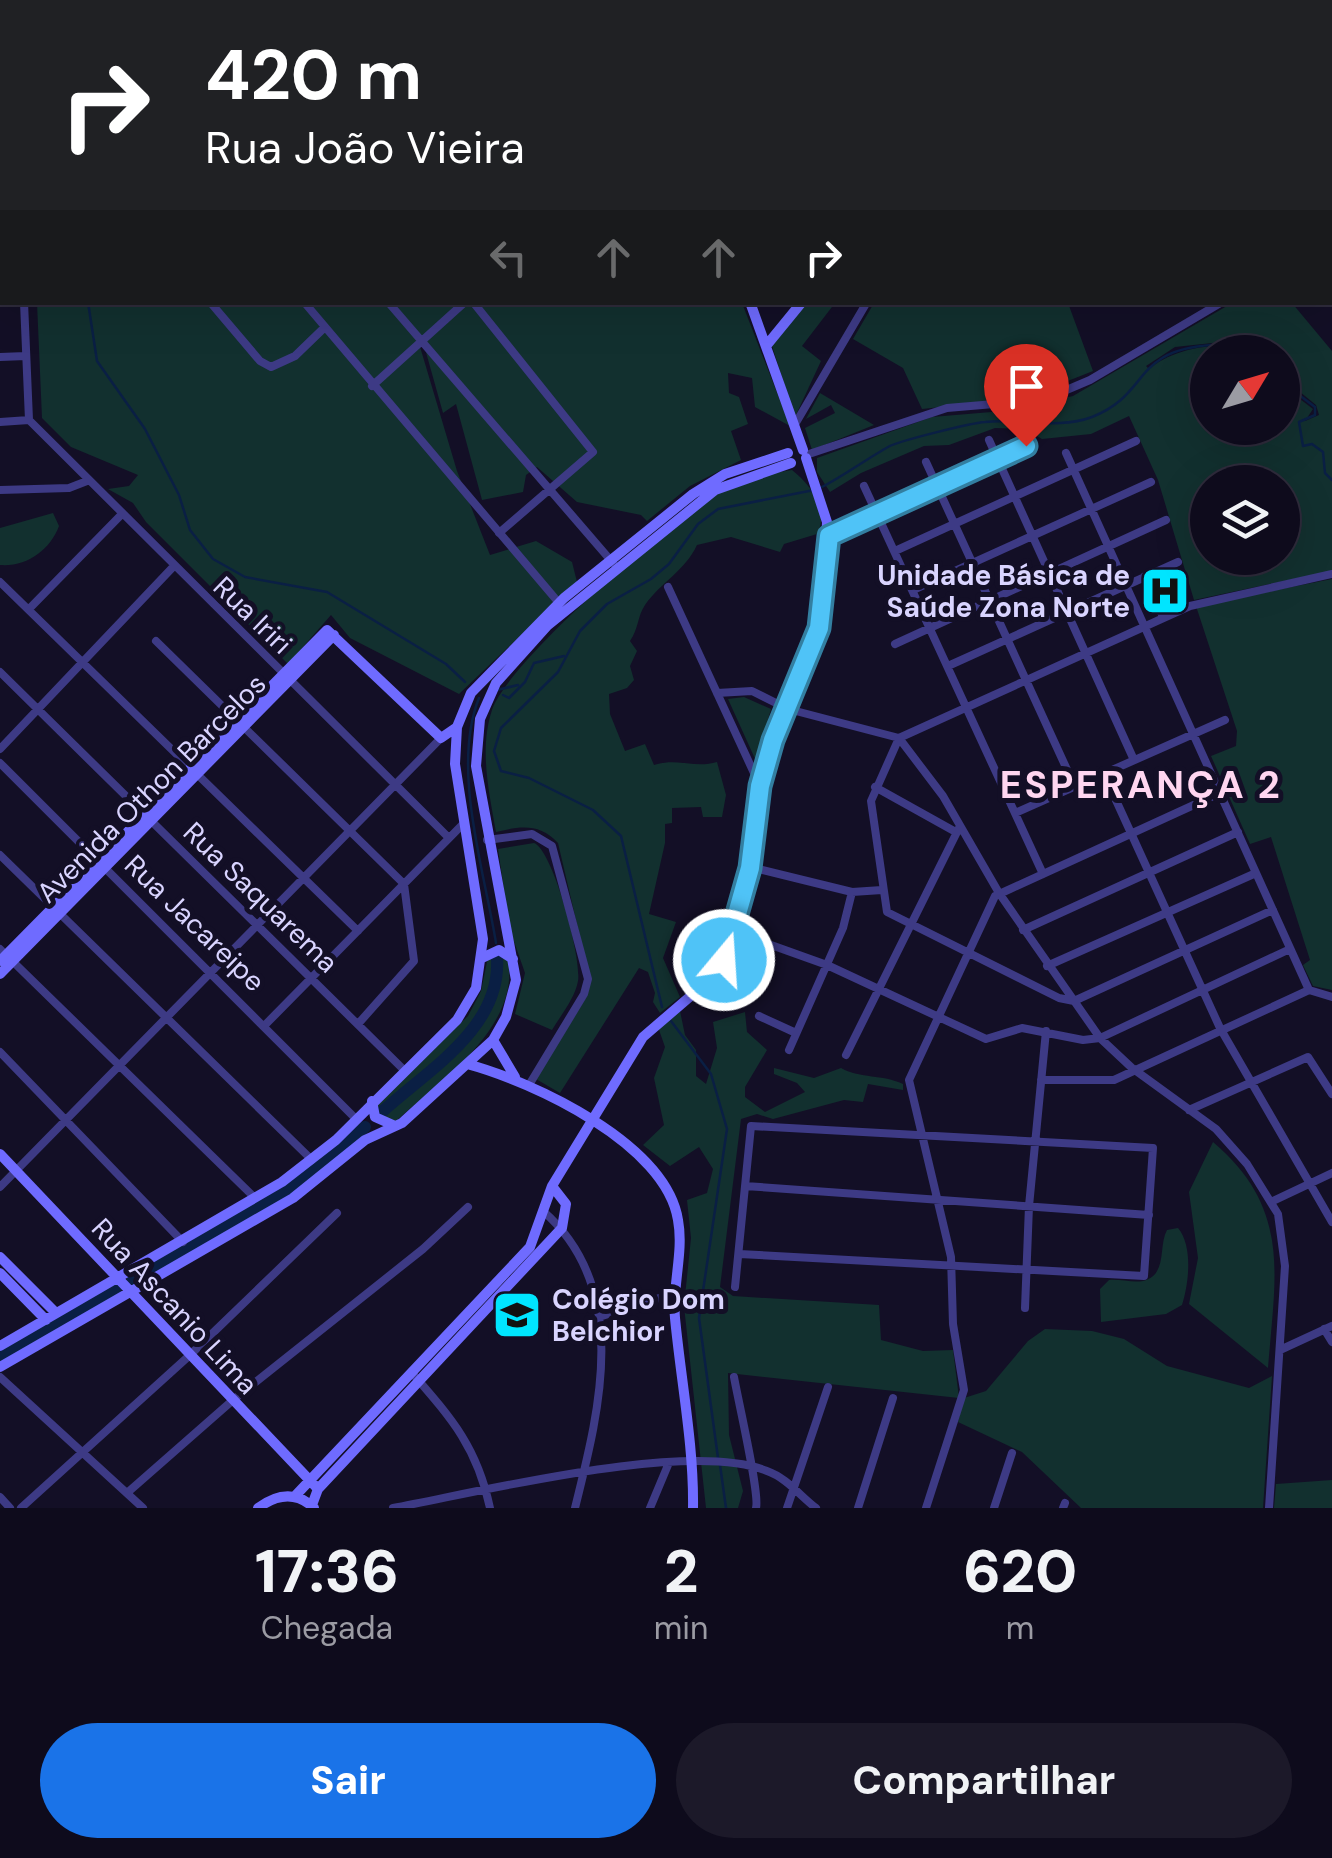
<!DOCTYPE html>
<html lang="pt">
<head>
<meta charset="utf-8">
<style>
	:root { --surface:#0e0b1c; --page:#1c1929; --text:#f1f3f6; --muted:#9b9ba3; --line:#2e2b3b; --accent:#1a73e8 }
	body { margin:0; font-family:"DM Sans",sans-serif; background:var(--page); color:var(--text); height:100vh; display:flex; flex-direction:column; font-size:38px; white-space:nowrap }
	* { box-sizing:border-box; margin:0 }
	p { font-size:32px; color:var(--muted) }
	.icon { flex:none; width:55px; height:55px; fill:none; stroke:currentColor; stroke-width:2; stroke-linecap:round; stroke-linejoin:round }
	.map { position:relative; height:1508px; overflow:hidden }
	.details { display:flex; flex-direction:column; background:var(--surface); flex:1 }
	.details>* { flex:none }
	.hud { position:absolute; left:0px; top:0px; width:1332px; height:305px; box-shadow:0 10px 40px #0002,0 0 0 2px var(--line); background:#202124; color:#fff; overflow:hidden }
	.needle { width:65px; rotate:52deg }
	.tools { position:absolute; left:1190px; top:335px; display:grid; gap:20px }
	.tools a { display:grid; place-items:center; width:110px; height:110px; border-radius:50%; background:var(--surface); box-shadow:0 10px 40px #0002,0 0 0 2px var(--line); font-size:50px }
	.pin { position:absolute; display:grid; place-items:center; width:85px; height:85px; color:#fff; margin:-102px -42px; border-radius:50% 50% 50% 0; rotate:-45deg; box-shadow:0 0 10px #0007 }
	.pin .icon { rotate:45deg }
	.me { position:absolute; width:110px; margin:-55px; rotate:18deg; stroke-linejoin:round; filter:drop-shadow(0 0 8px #0008) }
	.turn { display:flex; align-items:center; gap:35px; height:210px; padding:0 40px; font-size:45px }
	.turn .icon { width:130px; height:130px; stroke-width:2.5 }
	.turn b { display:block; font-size:70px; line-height:85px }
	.lanes { display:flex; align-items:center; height:95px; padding:0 40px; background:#0003; justify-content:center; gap:50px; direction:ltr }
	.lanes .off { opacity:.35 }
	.eta { display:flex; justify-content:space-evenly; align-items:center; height:170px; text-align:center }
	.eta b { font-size:60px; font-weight:800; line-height:70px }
	.cta { display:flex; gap:20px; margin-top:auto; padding:20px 40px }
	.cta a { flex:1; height:115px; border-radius:60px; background:var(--accent); color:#fff; font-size:40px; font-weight:800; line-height:115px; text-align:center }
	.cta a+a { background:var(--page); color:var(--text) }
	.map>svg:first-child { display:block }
	.green { fill:#12302f; fill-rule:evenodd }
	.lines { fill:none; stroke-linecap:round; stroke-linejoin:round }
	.stream { stroke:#0a1f44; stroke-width:2.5 }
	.river { stroke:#0a1f44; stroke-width:12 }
	.street { stroke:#3d3a85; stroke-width:8 }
	.secondary { stroke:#6f6bff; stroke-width:10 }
	.route-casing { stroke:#337fa1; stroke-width:25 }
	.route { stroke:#4fc3f7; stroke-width:18 }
	.labels { text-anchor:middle; stroke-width:10; stroke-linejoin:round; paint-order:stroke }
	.poi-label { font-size:28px; font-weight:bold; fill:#d9d4ff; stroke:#130f26; text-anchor:end }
	.street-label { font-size:28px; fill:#d9d4ff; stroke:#130f26 }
	.district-label { font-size:38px; font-weight:bold; letter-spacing:2.5px; fill:#ffd6f0; stroke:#130f26 }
</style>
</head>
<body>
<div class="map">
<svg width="1332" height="1508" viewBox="0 0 1332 1508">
	<rect width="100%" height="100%" fill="#130f26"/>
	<path class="green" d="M37,303h351l30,37 39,131 33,84 46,-14 36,21 5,20 -118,112 -109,-56 -19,-23 -43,49 -142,-142 -13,-19 -25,-14 21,-3 9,-11 -67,-28 -29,-29z
		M393,303h349l48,123 -35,-19 -3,-29 -24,-5 1,20 10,4 9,27 -17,7 10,29 -51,26 -43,35 -6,-6 -64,-13 -40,-35 -11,8 -3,17 -41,8 -26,-96 -13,9 -21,-75z
		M806,303h29l-33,43 19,15 -26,56 -24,-74z
		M874,303h194l25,68 -68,27 -103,11 -19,-41 -50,-29z
		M1232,303h60l40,48v220l-138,29 -36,-120 -29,-64 -38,18 -49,5 -17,-10 -30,-1 -46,17 -25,1 -63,27 -31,19 -13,-20v-14l115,-41 83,-7 58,-14zM1231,341l25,6 3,5h23l1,26 33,27 3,10 -14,6 8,-12 -30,-23 -1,42h-74v-76h44c-31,-13 -78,-4 -103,17l-3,-3 29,-19zM1208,482h74v76h-74z
		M820,393l54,32 -62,25 -7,-22 30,-15 -4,-8 -25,14z
		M792,470c19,15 38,40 25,64l-33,10 -4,8 -49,-15 -34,8c-12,26 -36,37 -52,60 -8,12 -6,23 -15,36l7,10 -7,15 4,14 -7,8 -18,6 1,20 15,37 20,-7 9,21c24,-8 40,4 63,-3l9,33 -4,22h-19l-2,-10 -29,1v15l-7,1v19l-16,71 27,8 -13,36 17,39 -20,16 -7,-11 2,-9 -7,-21 -9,-4 -79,125 -24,-14 51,-83 3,-16 -32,-137c-18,-20 -38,-17 -62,-11 -7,-40 -17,-83 -4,-122 16,-49 191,-201 240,-224 19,-9 39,-13 60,-16z
		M53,513l6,13c-9,24 -32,41 -59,39v-37z
		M1332,579v411l-19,-4 -10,-21 7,-5 -39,-123 -21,7 -39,-88 25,-10 1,-15 -41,-125z
		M744,697l27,12 -15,52 -28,-62z
		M534,843c19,7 48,115 44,138 -3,17 -17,34 -26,49l-37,-16 10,-41 -15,-43 -12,-81z
		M503,955l5,3c13,70 -68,122 -113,164h-13l-7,-18 93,-88 13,-25 7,-34z
		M680,1011l5,24 11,15v26l10,8 11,-36 -4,-26 32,-10 2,20 20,18 -22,37v10l20,15 40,-20 -8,-9 -23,-9v-6l40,10 27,-10c20,11 41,6 62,16v6l-35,-6 -5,18 -19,-2 -71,19 -16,-5 -16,5 -21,168 13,9 146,9 2,35 42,11 30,-1 6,48 -231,-25 1,62 14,56 -5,17h-32l-22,-202 7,-68 -4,-38 20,-7 6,-24 -14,-22 -29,19 -27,-21 21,-20 -10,-47 11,-31 -7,-20z
		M1213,1142c79,67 62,134 55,226l-79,-64 9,-46 -9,-66z
		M1178,1228c15,18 11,55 4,77l-16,9 -65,8 -1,-33 9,-9c11,-1 24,3 34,1 25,-6 15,-35 24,-51z
		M1045,1329l47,2 32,8 43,27 82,22 23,-12 -9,132h-182l-59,-56 -64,-30 6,-24 22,-7 42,-50z
		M1332,1480v28h-58l2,-24z"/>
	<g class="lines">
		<path class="stream" d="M88,302l9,59 48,68 34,66 11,35 23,29 32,18 82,15 119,72 19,18
			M1282,382l33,25v8l-16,7 4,24 9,-2 11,8 2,21 7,7
			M822,487c23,-12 43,-27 66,-40 10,-6 83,-24 97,-25 34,-4 73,8 107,-5 59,-23 39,-67 120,-72 15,-1 31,-2 44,7
			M497,690l21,-5
			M503,695l6,3 16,-16 9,-19 30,-7
			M479,698c-28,70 5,171 17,245
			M662,1007l-41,-171 -28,-26 -64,-32 -28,-7 -7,-20 7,-23 57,-56 22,-41 27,-27 44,-25 18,-15 29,-40 20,-15 96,-19
			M671,1021l40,53 16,55 -28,189 19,140
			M720,1465l6,43"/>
		<path class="river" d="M383,1111c45,-41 118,-83 114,-152
			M133,1279l158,-92 74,-60
			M0,1356l116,-68"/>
		<path class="street" d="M23,0l4,2
			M251,0l4,2
			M917,0l3,2
			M1083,0l2,2
			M1280,0l2,2
			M98,2l2,-2
			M177,2l2,-2
			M342,2l2,-2
			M826,2l1,-2
			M1064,2l2,-2
			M1162,2l3,-2
			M1234,2l2,-2
			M0,65l2,2
			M0,143l2,-4
			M0,179l2,-1
			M0,237h2
			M0,297l2,-1
			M24,302l5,118
			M210,302l50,59 11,6 24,-11 30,-29
			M304,302l255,301
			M388,302l225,261
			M473,302l120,150 -94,81
			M0,357l26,-1
			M372,386l93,-84
			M29,420l420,418
			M0,422l29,-2
			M794,426l73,-124
			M989,440l145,320
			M1066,453l243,537
			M806,455l141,-47 96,-8 47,-20 132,-78
			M926,462l149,325
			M864,486l179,388
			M0,490l69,-2 18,-7
			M829,536l197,-90
			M895,551l241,-110
			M1145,576l18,41
			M0,582l358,349
			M668,587l92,199
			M913,590l238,-108
			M29,609l91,-93
			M156,641l248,243 10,77 -56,63
			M895,644l271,-124
			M948,666l230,-104
			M0,672l404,398
			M717,693l35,-2 36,18 111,29 44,58 56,97 101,145 32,30 84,61 31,35 31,50 7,52 -16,242
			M0,749l173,-182
			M0,763l356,356
			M1104,774l116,254 112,194
			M875,787l79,44
			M1015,813l210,-93
			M487,840l45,-6 20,12 36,133 -4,15 -55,91
			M0,855l312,305
			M750,867l102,25 30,-2
			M1273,910l-199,91 -15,-3 -172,-86 -16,-111 28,-63 291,-132 142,-32
			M1023,930l215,-98
			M735,932l92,33 159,74 36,-11 61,12 17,-2 190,-89
			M0,949l255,249
			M1047,966l209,-93
			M1309,990l23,7
			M759,1016l37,17
			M266,1024l198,-201
			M789,1050l54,-122 9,-36
			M0,1052l183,190
			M846,1055l114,-229
			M1041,1080h73l195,-90
			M1189,1110l119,-53 24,37
			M745,1186l404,29
			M0,1187l441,-449
			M1271,1202l61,-29
			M543,1211c88,77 57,197 32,297
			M735,1287l16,-161 402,22 -9,128 -405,-22
			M1025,1308l4,-102 17,-175
			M599,1317l76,-24
			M1324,1329l8,13
			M1280,1350l52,-24
			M412,1373c40,46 65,74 78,135
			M0,1377l143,131
			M734,1377c4,23 26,117 22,131
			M127,1493l106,-93 190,-151 45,-42
			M0,1497l10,11
			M21,1508l169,-153 147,-142
			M393,1508c87,-16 297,-69 374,-37 20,7 33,25 49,37
			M650,1508l18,-43
			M787,1508l41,-121
			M858,1508l35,-110
			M926,1508l38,-118 -11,-66 -2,-67 -42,-177 86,-184 225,-103
			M994,1508l18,-55
			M1063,1508l2,-5"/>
		<path class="secondary" d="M857,2l3,-2
			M877,2l2,-2
			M963,2l2,-2
			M750,302l53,148
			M766,346l36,-44
			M482,958l17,-8 14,9
			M0,961l327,-331 114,108 16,-11
			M0,974l334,-339
			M493,1040l22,37
			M467,1064c67,18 199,80 211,156 6,32 -6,66 -3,98 6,63 19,128 18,190
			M372,1101l3,16 18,8
			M0,1154l318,335
			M0,1257l56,56
			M0,1273l46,47
			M0,1346l282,-164 54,-42 121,-120 19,-32 7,-49 -28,-175 2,-37 14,-34 93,-95 129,-104 32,-20 63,-21
			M0,1367l293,-169 72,-58 37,-17 91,-83 13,-23 10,-37 -40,-214 4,-47 16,-36 52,-58 167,-135 76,-27
			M296,1495l234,-248 22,-61 91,-149 71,-61 10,-16 26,-93 10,-81 13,-46 41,-95 9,-38 4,-85 -21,-64
			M312,1505l6,-16 244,-261 4,-24 -14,-18
			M258,1508c19,-14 38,-17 56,0"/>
	</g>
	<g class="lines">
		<g class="route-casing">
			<path id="route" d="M724,960l26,-92 10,-82 13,-46 46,-112 10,-92 197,-90"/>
		</g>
		<use href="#route" class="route"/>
	</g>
	<defs>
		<g id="hospital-square" transform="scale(2.5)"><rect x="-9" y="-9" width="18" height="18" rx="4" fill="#00e5ff" stroke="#130f26"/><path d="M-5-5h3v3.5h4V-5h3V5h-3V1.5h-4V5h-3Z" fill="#111"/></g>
		<g id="school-square" transform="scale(2.5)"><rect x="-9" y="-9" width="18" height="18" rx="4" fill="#00e5ff" stroke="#130f26"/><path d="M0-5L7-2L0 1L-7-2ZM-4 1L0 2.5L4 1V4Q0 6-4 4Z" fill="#111"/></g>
	</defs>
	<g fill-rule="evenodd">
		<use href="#hospital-square" x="1165" y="591"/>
		<use href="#school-square" x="517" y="1315"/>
	</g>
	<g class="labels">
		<g class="poi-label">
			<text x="1130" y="585">Unidade Básica de<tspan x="1130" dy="32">Saúde Zona Norte</tspan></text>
			<text x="552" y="1309" text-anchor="start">Colégio Dom<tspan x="552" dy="32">Belchior</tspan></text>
		</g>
		<g class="street-label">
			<text transform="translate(253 615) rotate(44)" y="10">Rua Iriri</text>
			<text transform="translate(151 788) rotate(-45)" y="10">Avenida Othon Barcelos</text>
			<text transform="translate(261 897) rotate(44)" y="10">Rua Saquarema</text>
			<text transform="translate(195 923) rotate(44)" y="10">Rua Jacareipe</text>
			<text transform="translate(175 1306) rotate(47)" y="10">Rua Ascanio Lima</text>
		</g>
		<g class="district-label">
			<text x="1141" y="798">ESPERANÇA 2</text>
		</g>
	</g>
</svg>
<div class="tools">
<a><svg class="needle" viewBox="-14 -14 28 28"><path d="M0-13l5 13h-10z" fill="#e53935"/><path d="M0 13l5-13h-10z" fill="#9b9ba3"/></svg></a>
<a><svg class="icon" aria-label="layers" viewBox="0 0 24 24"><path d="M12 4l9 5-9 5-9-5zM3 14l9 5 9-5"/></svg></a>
</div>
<div class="pin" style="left:1026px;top:446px;background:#d93025"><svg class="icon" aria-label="arrive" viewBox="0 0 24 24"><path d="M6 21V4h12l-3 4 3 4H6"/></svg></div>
<svg class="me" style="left:724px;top:960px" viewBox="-20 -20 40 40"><circle r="17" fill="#4fc3f7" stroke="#fff" stroke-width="3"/><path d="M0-11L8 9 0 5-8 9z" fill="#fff"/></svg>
<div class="hud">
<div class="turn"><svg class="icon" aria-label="right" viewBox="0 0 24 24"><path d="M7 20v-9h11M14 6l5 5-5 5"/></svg><div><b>420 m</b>Rua João Vieira</div></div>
<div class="lanes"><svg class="icon off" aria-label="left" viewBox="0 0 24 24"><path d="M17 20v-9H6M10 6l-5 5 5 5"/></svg><svg class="icon off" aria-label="ahead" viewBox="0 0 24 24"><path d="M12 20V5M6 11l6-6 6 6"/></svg><svg class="icon off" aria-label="ahead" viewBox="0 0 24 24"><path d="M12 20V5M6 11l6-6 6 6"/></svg><svg class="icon" aria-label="right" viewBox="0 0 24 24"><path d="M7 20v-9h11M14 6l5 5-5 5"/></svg></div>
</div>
</div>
<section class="details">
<div class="eta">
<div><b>17:36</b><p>Chegada</p></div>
<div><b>2</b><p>min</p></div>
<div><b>620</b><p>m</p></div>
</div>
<div class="cta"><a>Sair</a><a>Compartilhar</a></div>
</section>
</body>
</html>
